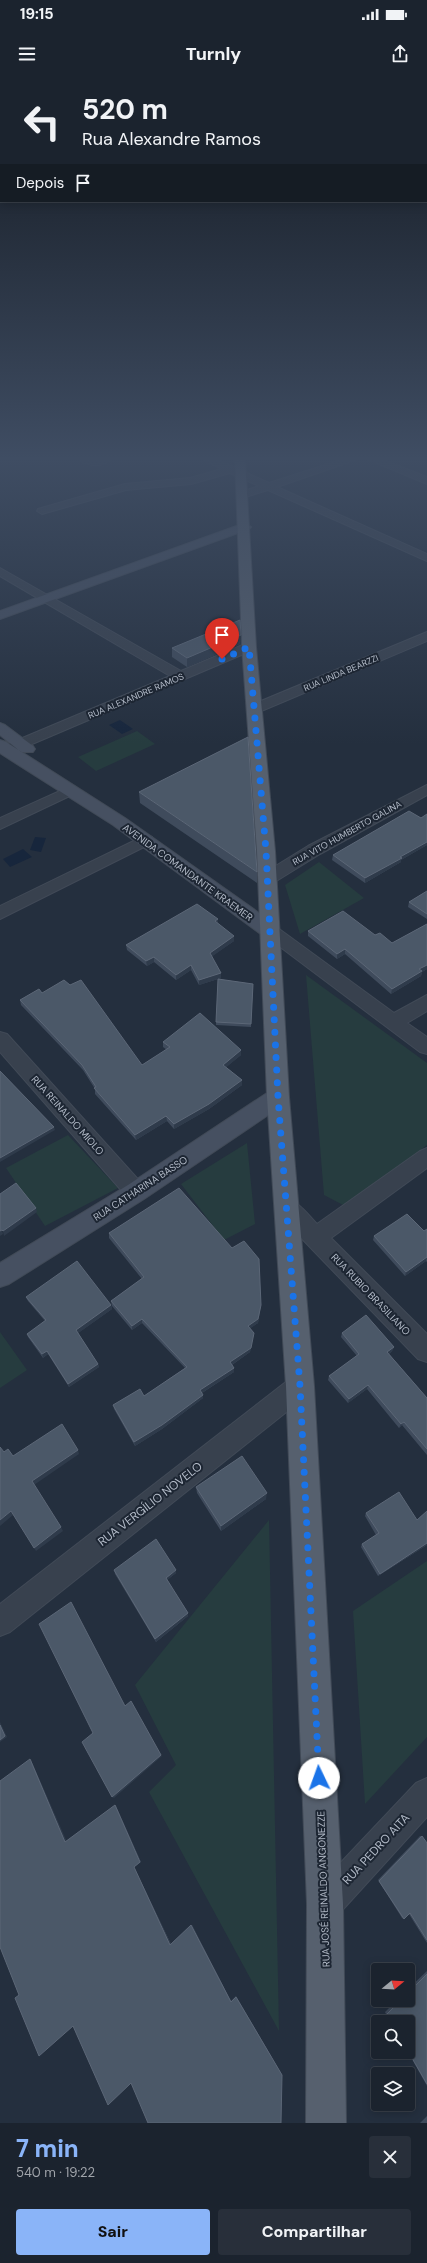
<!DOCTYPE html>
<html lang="pt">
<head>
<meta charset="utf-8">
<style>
	:root { --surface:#1b232e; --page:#282f3a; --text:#f1f3f6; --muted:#a0a4aa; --line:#39404a; --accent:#8ab4f8 }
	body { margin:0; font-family:"DM Sans",sans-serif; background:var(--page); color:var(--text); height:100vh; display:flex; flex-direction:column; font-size:15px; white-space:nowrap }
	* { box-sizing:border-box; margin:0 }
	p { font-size:13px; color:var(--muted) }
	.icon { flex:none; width:22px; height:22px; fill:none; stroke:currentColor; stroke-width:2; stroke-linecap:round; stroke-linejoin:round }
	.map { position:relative; height:2043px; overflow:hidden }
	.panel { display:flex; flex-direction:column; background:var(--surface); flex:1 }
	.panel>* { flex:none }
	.top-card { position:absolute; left:0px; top:0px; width:427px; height:122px; box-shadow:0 2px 10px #0003,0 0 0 1px var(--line); background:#1b232e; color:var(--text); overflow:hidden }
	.needle { width:26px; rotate:72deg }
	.buttons { position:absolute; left:371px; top:1883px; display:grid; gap:8px }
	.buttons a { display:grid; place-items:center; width:44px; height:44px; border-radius:4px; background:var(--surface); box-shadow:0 2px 10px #0003,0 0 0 1px var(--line); font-size:20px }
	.pin { position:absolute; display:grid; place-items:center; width:34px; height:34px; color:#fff; margin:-41px -17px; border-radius:50% 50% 50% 0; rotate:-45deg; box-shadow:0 0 4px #0007 }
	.pin .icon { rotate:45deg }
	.me { position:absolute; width:44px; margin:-22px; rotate:357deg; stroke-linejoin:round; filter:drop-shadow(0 0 3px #0008) }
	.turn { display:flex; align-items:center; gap:14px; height:84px; padding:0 16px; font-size:18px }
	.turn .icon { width:52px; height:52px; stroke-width:2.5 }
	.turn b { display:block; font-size:28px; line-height:34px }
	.then { display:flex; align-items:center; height:38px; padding:0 16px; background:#0003; gap:8px; font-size:15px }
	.round { display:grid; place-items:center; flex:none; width:42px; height:42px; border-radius:4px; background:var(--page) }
	.summary { display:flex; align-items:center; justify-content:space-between; height:68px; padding:0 16px }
	h1 { font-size:24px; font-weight:800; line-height:30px; color:var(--accent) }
	.action { display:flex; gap:8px; margin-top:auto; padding:8px 16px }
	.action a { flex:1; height:46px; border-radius:4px; background:var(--accent); color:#111; font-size:16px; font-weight:800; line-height:46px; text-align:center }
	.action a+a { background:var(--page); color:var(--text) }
	.status { display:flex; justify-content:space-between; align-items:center; height:28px; padding:0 20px; background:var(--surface); direction:ltr }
	.status svg { height:11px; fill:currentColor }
	header { display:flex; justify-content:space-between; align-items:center; height:52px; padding:0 16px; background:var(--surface); font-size:18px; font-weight:800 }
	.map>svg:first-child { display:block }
	.green { fill:#263c3f }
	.water { fill:#17263c }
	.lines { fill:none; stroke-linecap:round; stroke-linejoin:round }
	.street-casing { stroke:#414a57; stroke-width:2 }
	.secondary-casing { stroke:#414a57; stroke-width:2 }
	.primary-casing { stroke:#414a57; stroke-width:2 }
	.street { fill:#38414e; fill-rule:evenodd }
	.secondary { fill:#465061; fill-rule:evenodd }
	.primary { fill:#56606e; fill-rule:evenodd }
	.wall { fill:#3f4b5c }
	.shaded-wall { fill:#2f3b4b }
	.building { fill:#4b5868; stroke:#5c6777 }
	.route { stroke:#1a73e8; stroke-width:7; stroke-dasharray:0 12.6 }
	.labels { text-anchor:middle; stroke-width:4; stroke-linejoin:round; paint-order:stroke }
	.far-street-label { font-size:9px; fill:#b4bcc9; stroke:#1d2633 }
	.street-label { font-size:10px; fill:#b4bcc9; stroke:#1d2633 }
	.near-street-label { font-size:12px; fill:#b4bcc9; stroke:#1d2633 }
</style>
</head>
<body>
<div class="status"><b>19:15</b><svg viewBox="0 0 49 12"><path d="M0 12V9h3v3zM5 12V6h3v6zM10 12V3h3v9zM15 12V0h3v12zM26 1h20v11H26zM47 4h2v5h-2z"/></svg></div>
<header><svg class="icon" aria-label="menu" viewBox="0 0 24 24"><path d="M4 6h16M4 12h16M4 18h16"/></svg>Turnly<svg class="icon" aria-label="share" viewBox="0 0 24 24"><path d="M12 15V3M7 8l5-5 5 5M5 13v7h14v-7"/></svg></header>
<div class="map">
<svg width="427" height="2043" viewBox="0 0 427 2043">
	<rect width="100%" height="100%" fill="#242f3e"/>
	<path class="green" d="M137,651l18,13 -59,27 -18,-14z
		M319,782l45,36 -64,36 -15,-49z
		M306,895l121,88v82l-82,61 -21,-11z
		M68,1055l50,53 -73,38 -39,-58z
		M247,1063l8,81 -31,16 -43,-56z
		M0,1252l27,38 -27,18z
		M269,1440l10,511 -130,-239 27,-27 -41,-80z
		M427,1481v176l-62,67 -12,-193z"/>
	<path class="water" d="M120,640l13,9 -11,5 -13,-9z
		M35,757l11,1 -5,14 -11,-2z
		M23,769l9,8 -22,10 -7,-8z"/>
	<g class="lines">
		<g class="street-casing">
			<path id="street" d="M78,378l21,2 13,-2c-8,10 -25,9 -34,0z
				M200,378h13l56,25 78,-25h14l-84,29 150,67v7l-159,-71 -26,8 -4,-1v-4l21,-7 -29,-13 -39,11 -65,6 -84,24 -5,-3 1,-2 87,-25 65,-6 32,-9z
				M365,378h13l49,19v7z
				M0,488l181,103 64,-27h8l2,3 -2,3 -242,103h-10v-6l169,-71 -170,-100z
				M427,552v9l-168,71 -5,1 -7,-4 2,-3z
				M427,705v10l-107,59 -47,29h-12l-2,-4 2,-4 47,-29z
				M71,706l5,1 2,3 -2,3 -76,36v-11z
				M146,755l6,2 2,3 -2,3 -152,76v-13z
				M269,844l6,2 119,87 33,-18v16l-20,12 20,14v17l-7,-2 -157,-118 -3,-4 3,-4z
				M0,952l7,2 137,152 3,6 -3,6 -8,3 -8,-3 -128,-146z
				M427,1068v20l-96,70 96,96v28l-9,-3 -139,-144 -3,-7 3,-7c17,-5 27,12 38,23l103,-73z
				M300,1294l9,4 3,8 -3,8 -299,238 -10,4v-32l291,-226z
				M427,1698v39l-90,99 -12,5 -12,-5 -5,-12 5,-12 103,-109z"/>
		</g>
		<g class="secondary-casing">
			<path id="secondary" d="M245,443l6,4 -2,2 -249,90v-8z
				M0,643l5,2 28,21 2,3 -2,3h-12l-21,-17z
				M0,660l6,2 119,76 151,107 2,5 -2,5 -7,1 -7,-1 -149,-110 -107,-68 -6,-4z
				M278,1008l8,3 3,6 -3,6 -142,96 -135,85 -9,3v-24l128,-78 142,-94z"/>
		</g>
		<g class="primary-casing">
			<path id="primary" d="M235,378h10l11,189 19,204 14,246 25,289 29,518 3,219h-40l1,-219 -21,-518 -19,-289 -10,-246 -15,-204z"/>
		</g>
		<use href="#street" class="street"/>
		<use href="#secondary" class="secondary"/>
		<use href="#primary" class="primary"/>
	</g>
	<path class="wall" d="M240,564l-53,23 -15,-10v-9z
		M139,712l118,80v11l-117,-80z
		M427,734v31l-26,15v2l-36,21 -33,-23 1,-5 88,-37z
		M427,811v28l-19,-12 1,-5z
		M218,844l16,17 -22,15 9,22 -22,7 -8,-15 -15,10 -22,-18 -7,4 -20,-16 -1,-5z
		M427,844v45l-5,3 -1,4 -30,18 -46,-40 -8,5 -29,-23v-5l67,4 17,8z
		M218,899l35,5 -2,43 -35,-2z
		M42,913l100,72 25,-15 -4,-3v-5l78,8v5l-15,12 16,13v5l-33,24 -35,20 -7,-8 -31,19 -41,-46v-5l-12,-19 -62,-65 -1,-5z
		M427,1149v33l-1,-1 -21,15 -32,-36 1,-4 50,-5z
		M109,1153l152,72 -3,18 -8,5 4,5 -4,19 -18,13 2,3v4l-32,21 1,2v3l-41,31 -27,17 -21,-37 -1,-4 31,-9 41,-28 -43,-45 -10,7 -20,-24 -1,-5 31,-22 -33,-41z
		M26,1217l85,8 1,4 -34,24 20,31 1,3 -30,20 -21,-33 -5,4 -15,-21 -1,-3 18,-13 -17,-20z
		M342,1253l52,14 -2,4 -3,3 38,44v57l-25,-30 -3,3 -32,-39 -19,14 -20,-23 1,-4 28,-20 -16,-19z
		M196,1407l70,12 -45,32 -24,-38z
		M427,1431v34l-49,31 -17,-29 1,-3 14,-9 -11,-19 1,-3 51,7z
		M114,1490l62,3 -9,7 21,33v3l-32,26 -41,-68z
		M31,1680l35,82 49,-37 1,1 25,56 -7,5 37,77 21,-19 39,76 5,-5 46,79 -151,8 -58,-57 -54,-31z
		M420,1756h2l5,7v100l-18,-29 -5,5 -2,-1 -24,-38z
		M427,1891v115l-19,-34v-30h-18l-5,-10 12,-12h11v-11z
		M427,2036v7h-7z"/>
	<path class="shaded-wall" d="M241,555l-1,9 -53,23v-9z
		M427,762v3l-26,15v2l-36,21v-5l35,-21z
		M218,839v5l-3,-3z
		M234,856v5l-24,17v-5z
		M345,869v5l-8,5v-5z
		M154,877v5l-7,4 -1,-5z
		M191,885v5l-15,10v-5z
		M427,885v4l-5,3 -1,4 -30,18 1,-5 27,-20z
		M221,893v5l-22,7v-5z
		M241,970v5l-18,15v-5z
		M242,1000v5l-33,24 -35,20v-5z
		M166,1036l1,5 -31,19 -1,-5z
		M54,1047l1,3 -55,32v-4z
		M36,1128l1,4 -33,24 -1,-5z
		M2,1150l1,4 -3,2v-5z
		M427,1177l-1,4 -21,15 1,-4z
		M111,1225l1,4 -35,25 -1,-4z
		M261,1225l-3,18 -10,7v-4z
		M142,1239v4l-10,7v-4z
		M254,1253l-4,19 -20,14v-4z
		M394,1267l-2,4 -6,5 1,-4z
		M47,1271l1,3 -5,4 -1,-4z
		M98,1284l1,3 -30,20 -1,-3z
		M234,1288v4l-34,22v-4z
		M368,1305l-1,4 -19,14 1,-4z
		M203,1315v3l-41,31 -27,17 -1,-4z
		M404,1342l-2,3 -3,3 2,-4z
		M78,1370l1,4 -45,31 -2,-4z
		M267,1413l-1,6 -45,32v-5z
		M11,1431l2,4 -13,11v-6z
		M61,1447l2,4 -27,20 -2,-3z
		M427,1463v2l-49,31 2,-2z
		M176,1490v3l-10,8v-3z
		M188,1533v3l-32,26 -1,-3z
		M0,1642l7,15 -7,5z
		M161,1675l1,1 -48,42 -2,-1z
		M30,1679l1,1 36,82h-2z
		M115,1725l1,1 25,56 -7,5 37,77 -1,1 -36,-78z
		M191,1845h1l39,77z
		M236,1916l45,77 1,2 -46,-78z"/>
	<path class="building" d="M240,540l1,15 -54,23 -15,-10z
		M248,657l9,135 -118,-80z
		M409,731l12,7 6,-4v28l-27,15 2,1 -37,20 -32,-23z
		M427,811v23l-18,-12z
		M197,824l21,15 -3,2 19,15 -24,17 11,20 -22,7 -8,-15 -15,10 -22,-18 -8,4 -20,-16z
		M343,831l32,24 5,-2 12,10 35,-19v41l-8,4 3,2 -30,18 -47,-40 -8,5 -29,-23z
		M218,899l35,5 -2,40 -35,-2z
		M64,900l6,5 11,-5 61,85 28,-18 -7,-5 37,-29 41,37 -18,15 19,15 -33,24 -35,20 -8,-8 -31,19 -41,-47 2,-1 -14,-22 -62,-65 19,-11 3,4z
		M0,991l54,56 -54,31z
		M16,1103l20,25 -33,23 -1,-1 -2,1v-37z
		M179,1108l53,60 12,-7 15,18 2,46 -3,14 -10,7 6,7 -3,15 -21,14 4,6 -34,22 3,5 -41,30 -28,17 -21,-37 27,-16 4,7 43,-29 -45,-48 -10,7 -21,-25 33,-24 -35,-44z
		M407,1134l17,17 3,-2v28l-21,15 -32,-36z
		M77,1181l34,44 -35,25 22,34 -30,20 -21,-33 -5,3 -15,-20 19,-14 -20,-23z
		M366,1235l28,32 -7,5 40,46v51l-23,-27 -3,2 -33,-39 -19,14 -20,-23 30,-22 -17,-21z
		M62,1344l16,26 -46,31 29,46 -27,21 -23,-37 -11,9v-73l4,5 4,-3 5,7z
		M242,1376l25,37 -46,33 -25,-39z
		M399,1412l18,28 10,-9v32l-47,31 -18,-30 17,-11 -13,-20z
		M156,1459l20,31 -10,8 22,35 -33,26 -41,-69z
		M71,1522l54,104 6,-5 30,54 -49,42 -30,-55 11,-9 -54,-109z
		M0,1645l5,11 -5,4z
		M30,1679l35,83 50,-37 25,57 -6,5 36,78 21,-20 40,77 5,-5 46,78 -1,48h-133l-17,-40 -23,22 -35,-79 -34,30 -24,-58 4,-3 -19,-48v-166z
		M422,1756l5,7v97l-17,-27 -6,6 -25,-38z
		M427,1894v110l-19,-33v-29h-17l-4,-8 14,-14h7v-7z"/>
	<linearGradient id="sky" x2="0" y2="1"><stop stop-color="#141a22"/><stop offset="0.57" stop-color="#3f4d63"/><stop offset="1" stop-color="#3f4d63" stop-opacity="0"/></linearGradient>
	<rect width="427" height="664" fill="url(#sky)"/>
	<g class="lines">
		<path class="route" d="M222,579l27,-12 17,204 12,246 22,289 19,392"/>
	</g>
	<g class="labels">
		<g class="far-street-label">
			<text transform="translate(341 593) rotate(-23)" y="3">RUA LINDA BEARZZI</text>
			<text transform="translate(136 616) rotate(-23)" y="3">RUA ALEXANDRE RAMOS</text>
			<text transform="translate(347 753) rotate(-29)" y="3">RUA VITO HUMBERTO GALINA</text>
		</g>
		<g class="street-label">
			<text transform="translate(188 792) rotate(36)" y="4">AVENIDA COMANDANTE KRAEMER</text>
			<text transform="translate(68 1035) rotate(48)" y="4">RUA REINALDO MIOLO</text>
			<text transform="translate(140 1108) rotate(-33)" y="4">RUA CATHARINA BASSO</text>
			<text transform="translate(371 1214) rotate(46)" y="4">RUA RUBIO BRASILIANO</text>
			<text transform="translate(323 1809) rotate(-92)" y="4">RUA JOSÉ REINALDO ANGONEZZE</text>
		</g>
		<g class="near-street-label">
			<text transform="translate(150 1424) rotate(-38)" y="4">RUA VERGÍLIO NOVELO</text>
			<text transform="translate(376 1769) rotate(-47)" y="4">RUA PEDRO AITA</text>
		</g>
	</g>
</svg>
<div class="buttons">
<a><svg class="needle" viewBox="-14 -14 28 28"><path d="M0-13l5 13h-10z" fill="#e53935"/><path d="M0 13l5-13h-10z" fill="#a0a4aa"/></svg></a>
<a><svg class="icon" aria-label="search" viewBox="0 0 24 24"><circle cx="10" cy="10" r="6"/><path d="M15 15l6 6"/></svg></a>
<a><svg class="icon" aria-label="layers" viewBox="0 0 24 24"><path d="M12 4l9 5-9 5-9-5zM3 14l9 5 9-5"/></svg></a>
</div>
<div class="pin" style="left:222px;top:579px;background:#d93025"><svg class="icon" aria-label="arrive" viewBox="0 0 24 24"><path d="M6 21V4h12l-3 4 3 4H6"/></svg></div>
<svg class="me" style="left:319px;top:1698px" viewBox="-20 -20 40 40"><circle r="19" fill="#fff"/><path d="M0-13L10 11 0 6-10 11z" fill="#1a73e8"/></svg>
<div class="top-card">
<div class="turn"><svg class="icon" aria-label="left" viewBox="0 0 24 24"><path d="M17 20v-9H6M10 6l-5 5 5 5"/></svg><div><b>520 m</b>Rua Alexandre Ramos</div></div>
<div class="then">Depois<svg class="icon" aria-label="arrive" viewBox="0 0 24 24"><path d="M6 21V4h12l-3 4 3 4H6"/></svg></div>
</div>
</div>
<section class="panel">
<div class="summary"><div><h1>7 min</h1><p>540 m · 19:22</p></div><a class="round"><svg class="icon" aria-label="close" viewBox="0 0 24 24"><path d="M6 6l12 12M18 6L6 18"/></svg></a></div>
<div class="action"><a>Sair</a><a>Compartilhar</a></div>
</section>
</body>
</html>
